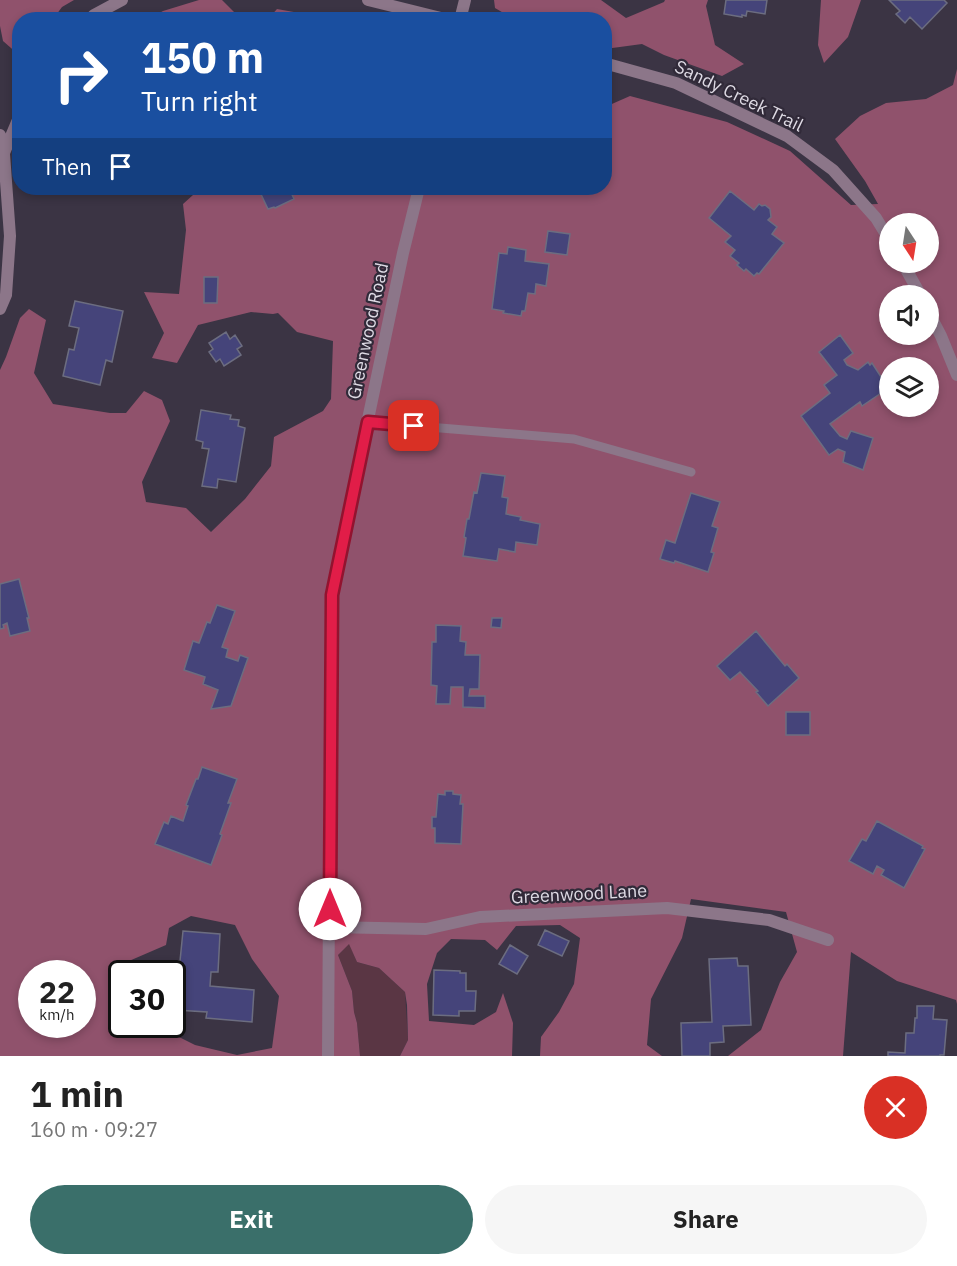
<!DOCTYPE html>
<html lang="en">
<head>
<meta charset="utf-8">
<style>
	:root { --surface:#fff; --page:#f6f6f6; --text:#222; --muted:#767676; --accent:#3a6f6a }
	body { margin:0; font-family:"IBM Plex Sans",sans-serif; background:var(--page); color:var(--text); height:100vh; display:flex; flex-direction:column; font-size:22px; white-space:nowrap }
	* { box-sizing:border-box; margin:0 }
	p { font-size:20px; color:var(--muted) }
	.icon { flex:none; width:33px; height:33px; fill:none; stroke:currentColor; stroke-width:2; stroke-linecap:round; stroke-linejoin:round }
	.map { position:relative; height:1056px; overflow:hidden }
	.panel { display:flex; flex-direction:column; background:var(--surface); flex:1 }
	.panel>* { flex:none }
	.hud { position:absolute; left:12px; top:12px; width:600px; height:183px; border-radius:24px; box-shadow:0 3px 9px #0003; background:#1a4fa0; color:#fff; overflow:hidden }
	.needle { width:39px; rotate:168deg }
	.fabs { position:absolute; left:879px; top:213px; display:grid; gap:12px }
	.fabs a { display:grid; place-items:center; width:60px; height:60px; border-radius:50%; background:var(--surface); box-shadow:0 3px 9px #0003; font-size:30px }
	.speed { position:absolute; left:18px; top:960px; display:flex; gap:12px; font-size:30px; font-weight:700; text-align:center }
	.speed>* { display:grid; place-content:center; width:78px; height:78px; border-radius:50%; background:var(--surface); box-shadow:0 3px 9px #0003; line-height:1 }
	.speed small { font-size:15px; font-weight:400 }
	.speed .limit { border:3px solid #111; border-radius:9px; background:#fff; color:#111 }
	.pin { position:absolute; display:grid; place-items:center; width:51px; height:51px; color:#fff; margin:-26px; border-radius:12px; box-shadow:0 3px 9px #0006 }
	.me { position:absolute; width:66px; margin:-33px; rotate:0deg; stroke-linejoin:round; filter:drop-shadow(0 0 4px #0008) }
	.turn { display:flex; align-items:center; gap:21px; height:126px; padding:0 30px; font-size:27px }
	.turn .icon { width:78px; height:78px; stroke-width:2.5 }
	.turn b { display:block; font-size:42px; line-height:51px }
	.then { display:flex; align-items:center; height:57px; padding:0 30px; background:#0003; gap:12px; font-size:22px }
	.round { display:grid; place-items:center; flex:none; width:63px; height:63px; border-radius:32px; background:var(--page) }
	.overview { display:flex; align-items:center; justify-content:space-between; height:102px; padding:0 30px }
	h1 { font-size:36px; font-weight:800; line-height:45px }
	.primary-button { display:flex; gap:12px; margin-top:auto; padding:12px 30px }
	.primary-button a { flex:1; height:69px; border-radius:36px; background:var(--accent); color:#fff; font-size:24px; font-weight:800; line-height:69px; text-align:center }
	.primary-button a+a { background:var(--page); color:var(--text) }
	.map>svg:first-child { display:block }
	.green { fill:#5a3644 }
	.forest { fill:#90526c; fill-rule:evenodd }
	.building { fill:#45447a; stroke:#6c6d80; stroke-width:1.5 }
	.lines { fill:none; stroke-linecap:round; stroke-linejoin:round }
	.lane { stroke:#8c7689; stroke-width:9 }
	.street { stroke:#8c7689; stroke-width:12 }
	.route-casing { stroke:#92132f; stroke-width:15 }
	.route { stroke:#e11d48; stroke-width:10 }
	.labels { text-anchor:middle; stroke-width:4.5; stroke-linejoin:round; paint-order:stroke }
	.street-label { font-size:18px; fill:#dedae4; stroke:#312a39 }
</style>
</head>
<body>
<div class="map">
<svg width="957" height="1056" viewBox="0 0 957 1056">
	<rect width="100%" height="100%" fill="#3b3444"/>
	<path class="green" d="M349,943l8,19 22,6 26,24 3,48 -8,16h-40l-3,-33 -3,-11 -2,-21 -14,-36z"/>
	<path class="forest" d="M0,0h74l-12,7 -9,12 -33,1 -1,35 -16,-14 -3,-15z
		M199,0h23l19,19h-92l14,-8z
		M494,0h107l25,18 38,-16 1,-2h43l-2,6 9,39 29,19 -22,12 -58,-21 -22,-11 -37,5 -1,-29 -90,-1 -19,-11z
		M821,0h40l-13,37 -24,26 -6,-18z
		M277,9l56,10h3h-68z
		M957,69v935l-1,-4 -59,-19 -46,-29 -8,104h-115l33,-26 19,-48 17,-30 -11,-40 -95,-13 -9,39 -31,61 -4,46 15,11h-122l1,-19 18,-25 15,-28 6,-46 -20,-13 -44,1 -19,24 -12,-10 -34,-1 -14,14 -10,31 2,37 45,4 22,-13 7,-19 10,30 -1,33h-112l8,-16 -1,-35 -2,-13 -26,-24 -22,-6 -8,-18 -11,11 14,36 2,21 3,11 3,33h-360v-686l6,-13 14,-39 9,-9 17,11 -12,53 19,31 57,9h16l18,-22 18,9 8,21 -28,61 4,20 40,6 25,24 34,-33 26,-33 3,-29 49,-26 8,-12 2,-58 -36,-9 -19,-19 -5,1 -22,-2 -53,13 -21,38 -25,-5 12,-25 -20,-41 35,2 7,-64 -3,-26 10,-9 4,-7h407l1,-81 25,-11 97,26 63,29 61,54 27,-1 -13,-23 -30,-42 25,-23 26,-13 40,-4 27,-14zM890,224h38v38h-38zM890,296h38v38h-38zM890,368h38v38h-38zM191,916l44,9 17,34 27,37 -7,52 -35,7 -42,-10 -40,-20 -33,-1v-50l11,-1 -4,-12 37,-16 3,-17zM32,974h50v50h-50z"/>
	<path class="building" d="M726,0h41l-2,14 -18,-3 -1,5 -4,-1v2l-18,-3z
		M889,0h55l3,3 -25,26 -12,-12 -5,6 -9,-9 4,-3z
		M258,188h31l5,11 -19,9 -1,-1 -6,2z
		M730,191l24,19 5,-6 3,2 3,-1 5,4 1,8 -3,3 9,7 -5,7 12,9 -25,31 -2,-1 -3,3 -8,-7 -2,2 -7,-6 2,-2 -9,-7 5,-6 -10,-8 6,-6 -22,-18z
		M548,231l22,3 -3,21 -22,-3z
		M508,247l18,3 -1,11 24,3 -3,22 -10,-2 -1,10 -7,-1 -3,18h-3l-1,5 -18,-3 1,-2 -12,-2 7,-56 8,1z
		M204,277h14l-1,26h-13z
		M75,301l48,10 -11,51 -6,-2 -6,25 -37,-9 6,-27 5,1 5,-22 -10,-2z
		M226,332l4,7 5,-4 7,11 -5,3 4,6 -17,11 -4,-7 -4,3 -7,-10 4,-3 -4,-6z
		M840,335l13,18 -9,7 3,5 11,5 10,-8 2,3 2,-2 13,20 -1,2 3,4 -25,17 -2,-4 -30,22 10,12 7,3 4,-8 22,7 -10,32 -20,-8 2,-10 -7,-3 -9,6 -28,-39 29,-23 -6,-8 13,-10 -18,-23z
		M201,410l30,5 -1,4 9,1 -1,6 7,2 -9,54 -18,-3 -1,9 -15,-2 7,-37 -7,-1 1,-6 -7,-2z
		M481,473l24,3 -3,21 6,1 -2,16 15,3 -1,3 20,4 -3,21 -21,-3 -1,10 -16,-3 -2,12 -34,-5 3,-18 -2,-1 3,-18h2l5,-27 3,1z
		M691,493l29,9 -8,24 6,2 -7,24 3,1 -6,19 -33,-11 -1,2 -14,-4 6,-19 9,3z
		M19,579l10,39h-2l3,13 -20,5 -3,-13 -4,2 1,3 -4,1v-45z
		M217,605l18,6 -13,36 6,2 -2,8 12,4 2,-6 8,3 -17,48 -20,3 7,-19 -15,-6 2,-7 -21,-7 9,-29 6,2 8,-21 3,1z
		M492,618h10l-1,10 -10,-1z
		M436,625l25,1 -1,15 6,1 -1,13h15l-1,34h-9l-1,7h16v12l-22,-1v-20h-12l-1,17h-14l1,-18 -6,-1 1,-43h4z
		M756,631l29,35 2,-2 12,14 -31,28 -12,-14 2,-1 -18,-19 -10,8 -13,-14z
		M786,712h24v23h-24z
		M202,767l35,12 -9,24h3l-11,31 2,1 -11,30 -56,-21 9,-22 4,2 3,-8 12,5 5,-15 -2,-1 10,-26h2z
		M445,791h8v3l8,1 -1,9h3l-2,40 -26,-1v-15h-3v-11h4l2,-23 7,1z
		M877,821l46,25 -1,2 3,1 -21,39 -23,-13 3,-5 -7,-4 -4,8 -24,-13 13,-22 4,2z
		M545,930l24,11 -7,15 -24,-11z
		M183,931l37,3 -2,38h-7l-1,14 44,4 -2,32 -46,-4 1,-6 -31,-2 2,-24 -6,-1v-11h-2l1,-13h9z
		M510,945l18,11 -11,18 -18,-10z
		M737,958l1,8h10l3,59 -28,1 1,16 -14,1v13h-28l-1,-33 31,-1 -3,-63z
		M434,970l26,1v2h6v18h10l-1,20h-16v5l-26,-1z
		M917,1006h17l-1,13 14,1 -3,35h-4v1h-52v-4l17,1 1,-20h8l1,-15h2z"/>
	<g class="lines">
		<path class="lane" d="M368,422l206,17 117,33"/>
		<path class="street" d="M368,0l81,20
			M89,20l5,-5 28,-15
			M460,20l5,-20
			M604,63l72,20 111,53 46,34 43,48 14,23
			M0,135l4,19 6,82 -4,59 -6,14
			M4,153l16,-38
			M902,262l19,34
			M928,311l13,25 16,39
			M330,927l96,2 54,-12 187,-9 102,12 59,20
			M328,1056l3,-461 72,-342 16,-65"/>
	</g>
	<g class="lines">
		<g class="route-casing">
			<path id="route" d="M330,909l2,-314 36,-173 46,4"/>
		</g>
		<use href="#route" class="route"/>
	</g>
	<g class="labels">
		<g class="street-label">
			<text transform="translate(739 96) rotate(26)" y="6">Sandy Creek Trail</text>
			<text transform="translate(368 331) rotate(-78)" y="6">Greenwood Road</text>
			<text transform="translate(579 894) rotate(-3)" y="6">Greenwood Lane</text>
		</g>
	</g>
</svg>
<div class="fabs">
<a><svg class="needle" viewBox="-14 -14 28 28"><path d="M0-13l5 13h-10z" fill="#e53935"/><path d="M0 13l5-13h-10z" fill="#767676"/></svg></a>
<a><svg class="icon" aria-label="sound" viewBox="0 0 24 24"><path d="M4 9h4l5-4v14l-5-4H4zM17 9q2 3 0 6"/></svg></a>
<a><svg class="icon" aria-label="layers" viewBox="0 0 24 24"><path d="M12 4l9 5-9 5-9-5zM3 14l9 5 9-5"/></svg></a>
</div>
<div class="speed"><div>22<small>km/h</small></div><div class="limit">30</div></div>
<div class="pin" style="left:414px;top:426px;background:#d93025"><svg class="icon" aria-label="arrive" viewBox="0 0 24 24"><path d="M6 21V4h12l-3 4 3 4H6"/></svg></div>
<svg class="me" style="left:330px;top:909px" viewBox="-20 -20 40 40"><circle r="19" fill="#fff"/><path d="M0-13L10 11 0 6-10 11z" fill="#e11d48"/></svg>
<div class="hud">
<div class="turn"><svg class="icon" aria-label="right" viewBox="0 0 24 24"><path d="M7 20v-9h11M14 6l5 5-5 5"/></svg><div><b>150 m</b>Turn right</div></div>
<div class="then">Then<svg class="icon" aria-label="arrive" viewBox="0 0 24 24"><path d="M6 21V4h12l-3 4 3 4H6"/></svg></div>
</div>
</div>
<section class="panel">
<div class="overview"><div><h1>1 min</h1><p>160 m · 09:27</p></div><a class="round" style="background:#d93025;color:#fff"><svg class="icon" aria-label="close" viewBox="0 0 24 24"><path d="M6 6l12 12M18 6L6 18"/></svg></a></div>
<div class="primary-button"><a>Exit</a><a>Share</a></div>
</section>
</body>
</html>
